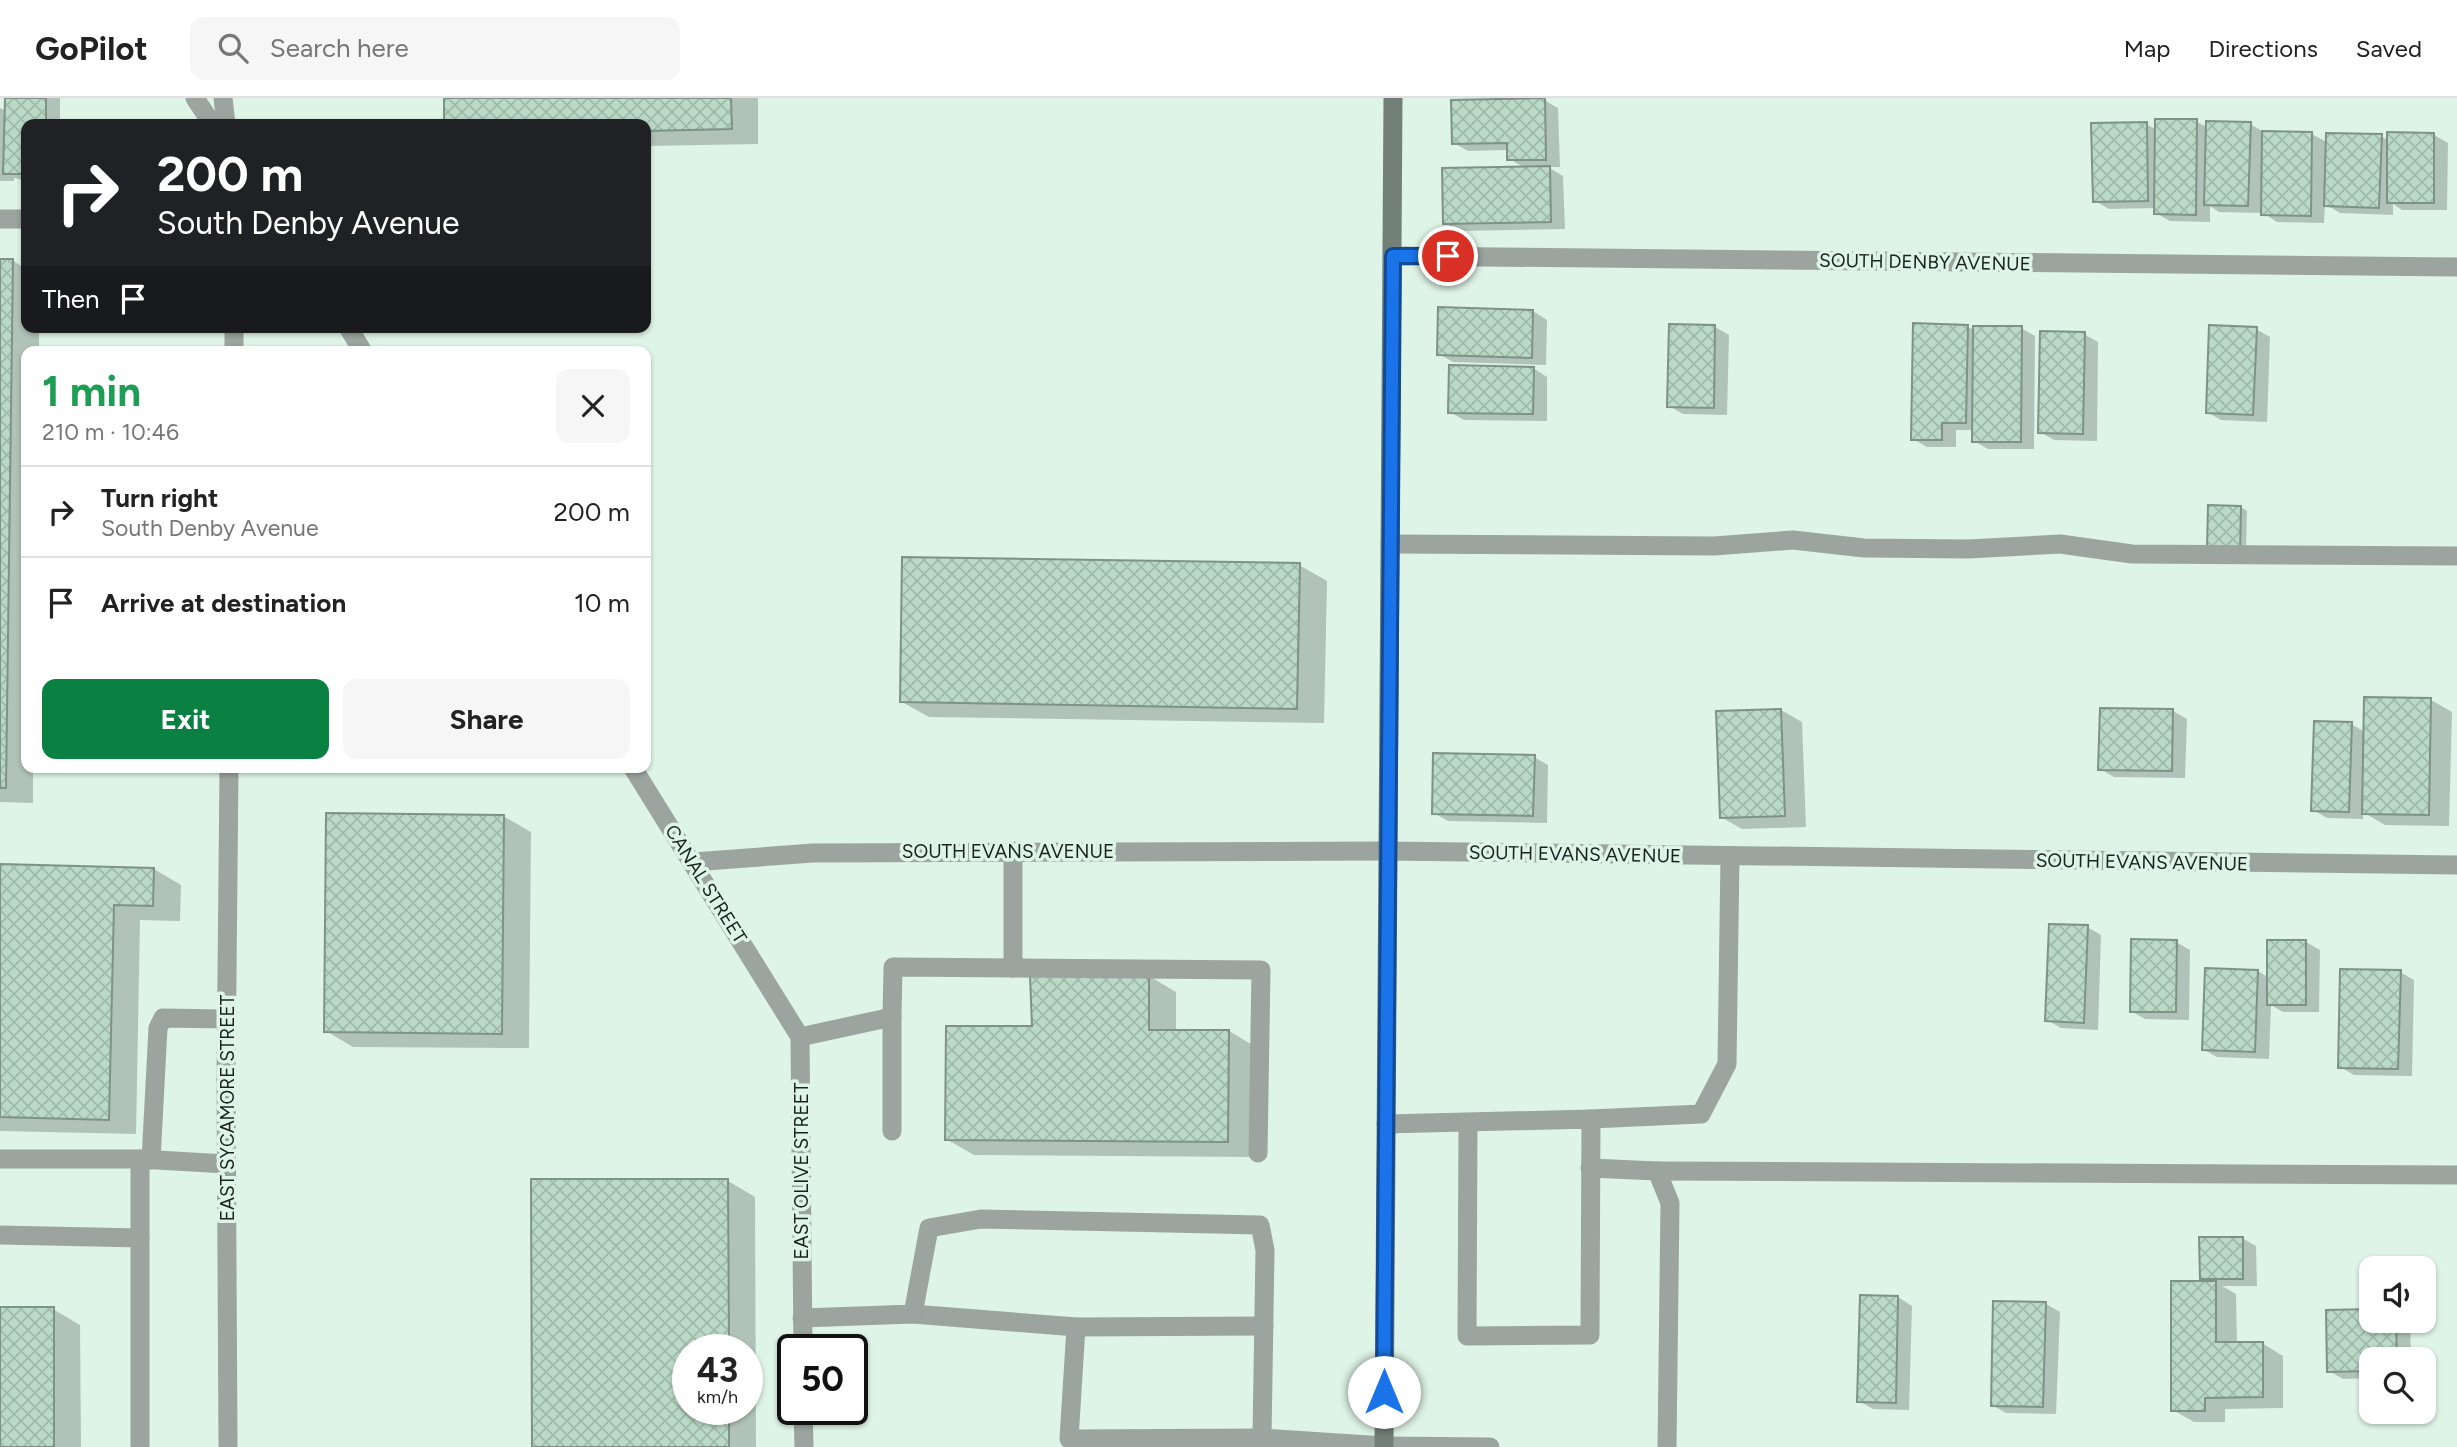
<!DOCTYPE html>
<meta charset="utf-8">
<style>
:root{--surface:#fff;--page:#f6f6f6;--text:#222;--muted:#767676;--line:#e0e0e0;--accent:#0b8043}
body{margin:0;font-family:Figtree,sans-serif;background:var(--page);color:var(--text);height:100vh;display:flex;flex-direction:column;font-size:26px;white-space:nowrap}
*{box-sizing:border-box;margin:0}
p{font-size:23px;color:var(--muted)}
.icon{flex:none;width:38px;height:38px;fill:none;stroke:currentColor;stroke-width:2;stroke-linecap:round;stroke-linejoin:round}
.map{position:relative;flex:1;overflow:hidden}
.details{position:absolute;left:21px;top:248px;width:630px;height:427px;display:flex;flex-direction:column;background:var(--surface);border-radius:14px;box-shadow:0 2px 5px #0004}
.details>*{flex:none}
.banner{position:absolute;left:21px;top:21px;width:630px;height:214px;border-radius:14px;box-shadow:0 2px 5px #0004;background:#202124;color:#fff;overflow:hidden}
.tools{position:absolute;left:2359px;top:1158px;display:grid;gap:14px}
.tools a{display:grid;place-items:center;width:77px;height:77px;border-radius:14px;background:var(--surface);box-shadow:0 2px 5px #0004;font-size:35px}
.speed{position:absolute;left:672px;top:1236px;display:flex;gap:14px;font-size:35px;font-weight:700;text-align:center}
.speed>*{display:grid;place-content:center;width:91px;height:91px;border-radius:50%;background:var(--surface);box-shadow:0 2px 5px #0004;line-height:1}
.speed small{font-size:18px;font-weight:400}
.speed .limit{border:4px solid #111;border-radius:10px;background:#fff;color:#111}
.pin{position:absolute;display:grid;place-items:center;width:60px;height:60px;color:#fff;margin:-30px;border:4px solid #fff;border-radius:50%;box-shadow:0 2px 7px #0007}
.me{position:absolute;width:77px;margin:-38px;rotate:0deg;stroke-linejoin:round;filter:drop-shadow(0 0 5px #0008)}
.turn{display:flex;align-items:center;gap:24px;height:147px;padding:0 21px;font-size:32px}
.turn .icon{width:91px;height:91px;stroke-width:2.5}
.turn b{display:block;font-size:49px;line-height:60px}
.then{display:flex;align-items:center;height:66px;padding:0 21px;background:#0003;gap:14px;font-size:26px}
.round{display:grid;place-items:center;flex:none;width:74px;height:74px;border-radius:14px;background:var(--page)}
.head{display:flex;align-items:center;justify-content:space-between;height:119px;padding:0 21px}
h1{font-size:42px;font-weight:700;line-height:52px;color:#1e9e55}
.action{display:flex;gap:14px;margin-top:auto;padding:14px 21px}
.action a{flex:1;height:80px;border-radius:14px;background:var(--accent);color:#fff;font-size:28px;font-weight:700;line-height:80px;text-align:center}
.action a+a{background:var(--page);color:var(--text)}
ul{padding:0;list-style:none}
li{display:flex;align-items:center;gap:21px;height:91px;padding:0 21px;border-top:2px solid var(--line)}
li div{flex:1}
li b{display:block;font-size:26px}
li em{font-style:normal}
header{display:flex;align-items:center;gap:42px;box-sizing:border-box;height:98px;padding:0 35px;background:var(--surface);border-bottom:2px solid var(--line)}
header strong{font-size:33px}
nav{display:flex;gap:38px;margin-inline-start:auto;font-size:24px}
.search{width:490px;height:63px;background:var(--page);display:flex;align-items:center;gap:18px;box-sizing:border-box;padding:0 24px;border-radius:14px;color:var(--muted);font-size:26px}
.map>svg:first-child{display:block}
.shadow{fill:#0003;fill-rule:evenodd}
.building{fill:url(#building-cross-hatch);stroke:#7e9286;stroke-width:2}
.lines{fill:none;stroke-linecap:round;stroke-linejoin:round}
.service{stroke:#9ba49e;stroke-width:19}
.minor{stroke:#9ba49e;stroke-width:19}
.secondary{stroke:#738078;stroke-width:19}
.route-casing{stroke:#114b97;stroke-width:18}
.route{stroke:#1a73e8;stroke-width:12}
.labels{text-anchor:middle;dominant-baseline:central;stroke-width:7;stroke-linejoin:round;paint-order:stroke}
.street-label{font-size:19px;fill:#1a221d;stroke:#def4e6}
</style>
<header>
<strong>GoPilot</strong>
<div class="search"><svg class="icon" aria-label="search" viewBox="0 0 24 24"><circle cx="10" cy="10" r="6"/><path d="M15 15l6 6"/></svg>Search here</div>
<nav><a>Map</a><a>Directions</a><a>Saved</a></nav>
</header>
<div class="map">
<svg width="2457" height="1349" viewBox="0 0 2457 1349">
<defs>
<pattern id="building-cross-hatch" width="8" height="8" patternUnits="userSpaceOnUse" patternTransform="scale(1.75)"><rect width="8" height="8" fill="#bbd9c7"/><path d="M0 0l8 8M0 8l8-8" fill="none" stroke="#a0baaa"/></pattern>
</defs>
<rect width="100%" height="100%" fill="#def4e6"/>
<!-- shadow -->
<g class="shadow">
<polygon points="7,0 60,0 60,26 26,26 26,83 14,80 14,83 0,83 0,10 6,13"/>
<polygon points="446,0 758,0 758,46 646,48 646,26 446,26"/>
<polygon points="1544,2 1558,10 1560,69 1548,69 1563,78 1565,131 1459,133 1445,125 1525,70 1509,61 1509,52 1468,53 1454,45"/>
<polygon points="2196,23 2208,30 2250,26 2264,34 2312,36 2328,45 2381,38 2389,43 2389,36 2434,37 2448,45 2447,112 2402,112 2393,106 2393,117 2340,115 2325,106 2324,125 2277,124 2263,115 2219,114 2210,108 2210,124 2170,123 2156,115 2156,110 2109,111 2095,103 2146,26 2157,32"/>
<polygon points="0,162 12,162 26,171 26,229 39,229 39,254 26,254 26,670 33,670 33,705 0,704"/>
<polygon points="1533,213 1547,222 1546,267 1453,264 1439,256"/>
<polygon points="1715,229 1729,237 1727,317 1683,316 1669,308"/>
<polygon points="1968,229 1974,232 2021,230 2035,238 2034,351 1988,351 1974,343 1974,332 1956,332 1956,349 1927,349 1913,341"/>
<polygon points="2256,231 2270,239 2267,324 2221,322 2207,314"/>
<polygon points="2084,236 2098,244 2097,343 2054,342 2040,334"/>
<polygon points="1533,270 1547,279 1547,323 1464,322 1450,314"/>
<polygon points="2241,409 2247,413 2246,455 2215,454"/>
<polygon points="1299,467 1327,483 1324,625 929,619 902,604"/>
<polygon points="2431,602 2452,614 2449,728 2385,727 2363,714 2363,721 2327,720 2313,712 2351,626 2365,634"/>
<polygon points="1781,612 1802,624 1806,729 1742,731 1721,719"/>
<polygon points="2173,613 2187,621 2185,680 2114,679 2100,671"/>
<polygon points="1534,659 1548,667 1547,725 1448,723 1434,715"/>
<polygon points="503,718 531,734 529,950 353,949 326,933"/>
<polygon points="0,768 154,771 181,787 180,823 140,822 136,1036 0,1033"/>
<polygon points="2087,829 2101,837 2098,932 2061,930 2047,922"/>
<polygon points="2176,844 2190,852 2189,922 2145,921 2131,913"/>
<polygon points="2306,844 2320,852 2319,914 2283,914 2271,907 2269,961 2217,959 2203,951 2258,873 2269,880"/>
<polygon points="2400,874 2414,882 2412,978 2354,977 2340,969"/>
<polygon points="1149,878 1176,894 1176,933 1229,933 1256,949 1255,1059 974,1057 946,1041 1034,930"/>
<path d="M728,1083l27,16 1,250h-223zM688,1251h59v60h-59z"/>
<polygon points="2242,1140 2256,1148 2257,1188 2222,1188 2236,1196 2237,1246 2262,1245 2283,1258 2283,1310 2225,1311 2225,1324 2194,1324 2173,1312 2209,1184 2202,1180"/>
<polygon points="1898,1199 1912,1208 1909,1312 1873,1311 1859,1303"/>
<polygon points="2046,1206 2060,1214 2056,1316 2006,1315 1992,1307"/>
<polygon points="0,1211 53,1211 80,1227 81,1349 0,1349"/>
<polygon points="2371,1213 2371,1223 2410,1223 2411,1262 2371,1262 2371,1280 2343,1281 2329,1273 2328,1214"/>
</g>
<!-- building -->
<g class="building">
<polygon points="5,0 46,0 46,26 26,26 26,76 3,76"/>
<polygon points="444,0 731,0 732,31 646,33 646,26 444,26"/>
<polygon points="1545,0 1546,62 1507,62 1507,45 1452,46 1451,2"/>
<polygon points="2155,21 2197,21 2196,117 2154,116"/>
<polygon points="2206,23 2251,24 2248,108 2204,107"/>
<polygon points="2147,24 2148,103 2093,104 2091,25"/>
<polygon points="2262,33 2312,34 2311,118 2261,117"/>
<polygon points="2387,34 2434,35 2434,105 2387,105"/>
<polygon points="2326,35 2382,36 2379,110 2324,108"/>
<polygon points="1550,68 1551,124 1443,126 1442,70"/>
<polygon points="0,161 13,161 6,690 0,690"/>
<polygon points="1438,209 1533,212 1532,260 1437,257"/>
<polygon points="1913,225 1968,227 1966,325 1942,325 1942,342 1911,342"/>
<polygon points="1669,226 1715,227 1714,310 1667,309"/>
<polygon points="2209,227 2257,229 2253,317 2206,315"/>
<polygon points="1973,228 2022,228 2021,344 1972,344"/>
<polygon points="2040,233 2085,234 2083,336 2038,335"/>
<polygon points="1449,267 1534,269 1533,316 1448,315"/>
<polygon points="2208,407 2241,408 2240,453 2207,452"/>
<polygon points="902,459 1300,465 1297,611 900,604"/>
<polygon points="2364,599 2431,600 2429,717 2362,716"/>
<polygon points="2100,610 2173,611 2172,673 2098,672"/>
<polygon points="1781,611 1785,718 1720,720 1716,613"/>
<polygon points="2314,623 2352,624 2349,714 2311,713"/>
<polygon points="1433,655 1535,657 1533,718 1432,716"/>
<polygon points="326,715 504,717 502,936 324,934"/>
<polygon points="0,766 154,770 153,808 114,807 109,1022 0,1019"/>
<polygon points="2049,826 2088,827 2084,925 2045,923"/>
<polygon points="2131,841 2177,842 2176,914 2130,914"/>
<rect x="2267" y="842" width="39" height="65"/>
<polygon points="2205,870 2258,872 2255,954 2202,952"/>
<polygon points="2340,871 2401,872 2398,971 2338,970"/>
<polygon points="1149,876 1149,932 1229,932 1228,1044 945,1042 946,928 1032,928 1030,878"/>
<polygon points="531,1081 728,1081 729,1251 688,1251 688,1311 729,1311 729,1349 532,1349"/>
<polygon points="2199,1139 2243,1139 2243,1181 2200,1181"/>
<polygon points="2171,1183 2216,1183 2216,1244 2263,1244 2263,1299 2205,1300 2205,1313 2171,1313"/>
<polygon points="1860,1197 1898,1198 1896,1305 1857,1304"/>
<polygon points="1993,1203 2046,1204 2043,1309 1991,1308"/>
<rect x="0" y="1209" width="54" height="140"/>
<polygon points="2371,1211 2371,1223 2396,1223 2397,1262 2371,1262 2371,1273 2327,1274 2326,1212"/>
</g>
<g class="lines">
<!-- service -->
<g class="service">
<polyline points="1390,446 1714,448 1793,442 1864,450 1968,451 2060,446 2132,456 2457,458"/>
<polyline points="1013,753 1013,870"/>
<polyline points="892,919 893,869 1261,872 1258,1055"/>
<polyline points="800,939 892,919 892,1033"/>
<polyline points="1591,1021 1701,1016 1727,966 1730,758"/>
<polyline points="1386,1026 1591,1021 1590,1237 1467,1238 1468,1024"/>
<polyline points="0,1061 140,1061"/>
<polyline points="151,1062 158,930 163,920 226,921"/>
<polyline points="1590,1070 1657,1073 1670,1105 1667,1349"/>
<polyline points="1657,1073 2457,1077"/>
<polyline points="0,1137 140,1140"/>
<polyline points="913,1216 1076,1229 1264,1228"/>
<polyline points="802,1220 913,1216 929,1130 981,1121 1260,1127 1265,1152 1262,1340 1384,1348"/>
<polyline points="1076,1229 1069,1341 1262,1340 1261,1349"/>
<polyline points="140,1349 140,1061 226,1066"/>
</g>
<!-- minor -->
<g class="minor">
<polyline points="195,0 212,26"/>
<polyline points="223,0 226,26"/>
<polyline points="0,121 26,121"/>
<polyline points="1393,158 2457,169"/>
<polyline points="234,229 234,254"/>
<polyline points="348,229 363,254"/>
<polyline points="633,670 800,939 803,1251"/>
<polyline points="693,764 813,755 1387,753 2457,767"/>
<polyline points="803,1311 804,1349"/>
<polyline points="1384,1348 1490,1349"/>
<polyline points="228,1349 226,980 229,670"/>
</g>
<!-- secondary -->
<polyline class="secondary" points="1384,1349 1393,0"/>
</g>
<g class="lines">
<!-- route casing -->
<g class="route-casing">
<polyline id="route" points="1384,1294 1393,158 1448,158"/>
</g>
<!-- route -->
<use href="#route" class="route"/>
</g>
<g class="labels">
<!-- street labels -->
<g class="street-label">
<text transform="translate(1925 164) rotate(1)">SOUTH DENBY AVENUE</text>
<text x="1008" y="753">SOUTH EVANS AVENUE</text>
<text transform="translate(1575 756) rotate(1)">SOUTH EVANS AVENUE</text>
<text transform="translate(2142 764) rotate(1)">SOUTH EVANS AVENUE</text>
<text transform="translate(706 786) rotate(58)">CANAL STREET</text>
<text transform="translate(227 1010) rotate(-90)">EAST SYCAMORE STREET</text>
<text transform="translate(801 1073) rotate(-90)">EAST OLIVE STREET</text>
</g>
</g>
</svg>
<div class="tools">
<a><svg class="icon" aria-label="sound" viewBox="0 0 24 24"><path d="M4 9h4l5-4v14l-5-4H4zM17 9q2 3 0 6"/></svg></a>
<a><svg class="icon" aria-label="search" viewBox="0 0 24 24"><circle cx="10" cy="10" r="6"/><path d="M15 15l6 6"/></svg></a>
</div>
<div class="speed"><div>43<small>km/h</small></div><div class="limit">50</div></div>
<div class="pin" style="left:1448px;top:158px;background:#d93025"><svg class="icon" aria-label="arrive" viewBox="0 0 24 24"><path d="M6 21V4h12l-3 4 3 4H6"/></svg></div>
<svg class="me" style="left:1384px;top:1294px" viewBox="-20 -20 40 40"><circle r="19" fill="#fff"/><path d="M0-13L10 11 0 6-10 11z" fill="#1a73e8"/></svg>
<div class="banner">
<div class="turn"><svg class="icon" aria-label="right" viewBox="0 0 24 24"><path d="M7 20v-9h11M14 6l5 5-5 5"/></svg><div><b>200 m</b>South Denby Avenue</div></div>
<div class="then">Then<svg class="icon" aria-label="arrive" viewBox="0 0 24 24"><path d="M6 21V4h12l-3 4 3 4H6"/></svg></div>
</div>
<section class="details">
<div class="head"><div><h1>1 min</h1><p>210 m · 10:46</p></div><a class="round"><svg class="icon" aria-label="close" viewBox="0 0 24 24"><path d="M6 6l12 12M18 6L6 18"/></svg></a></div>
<ul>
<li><svg class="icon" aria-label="right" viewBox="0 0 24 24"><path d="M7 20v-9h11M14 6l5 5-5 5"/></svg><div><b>Turn right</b><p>South Denby Avenue</p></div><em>200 m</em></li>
<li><svg class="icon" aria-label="arrive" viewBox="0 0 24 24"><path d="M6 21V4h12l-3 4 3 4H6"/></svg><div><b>Arrive at destination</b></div><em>10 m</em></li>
</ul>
<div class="action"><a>Exit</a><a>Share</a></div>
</section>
</div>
